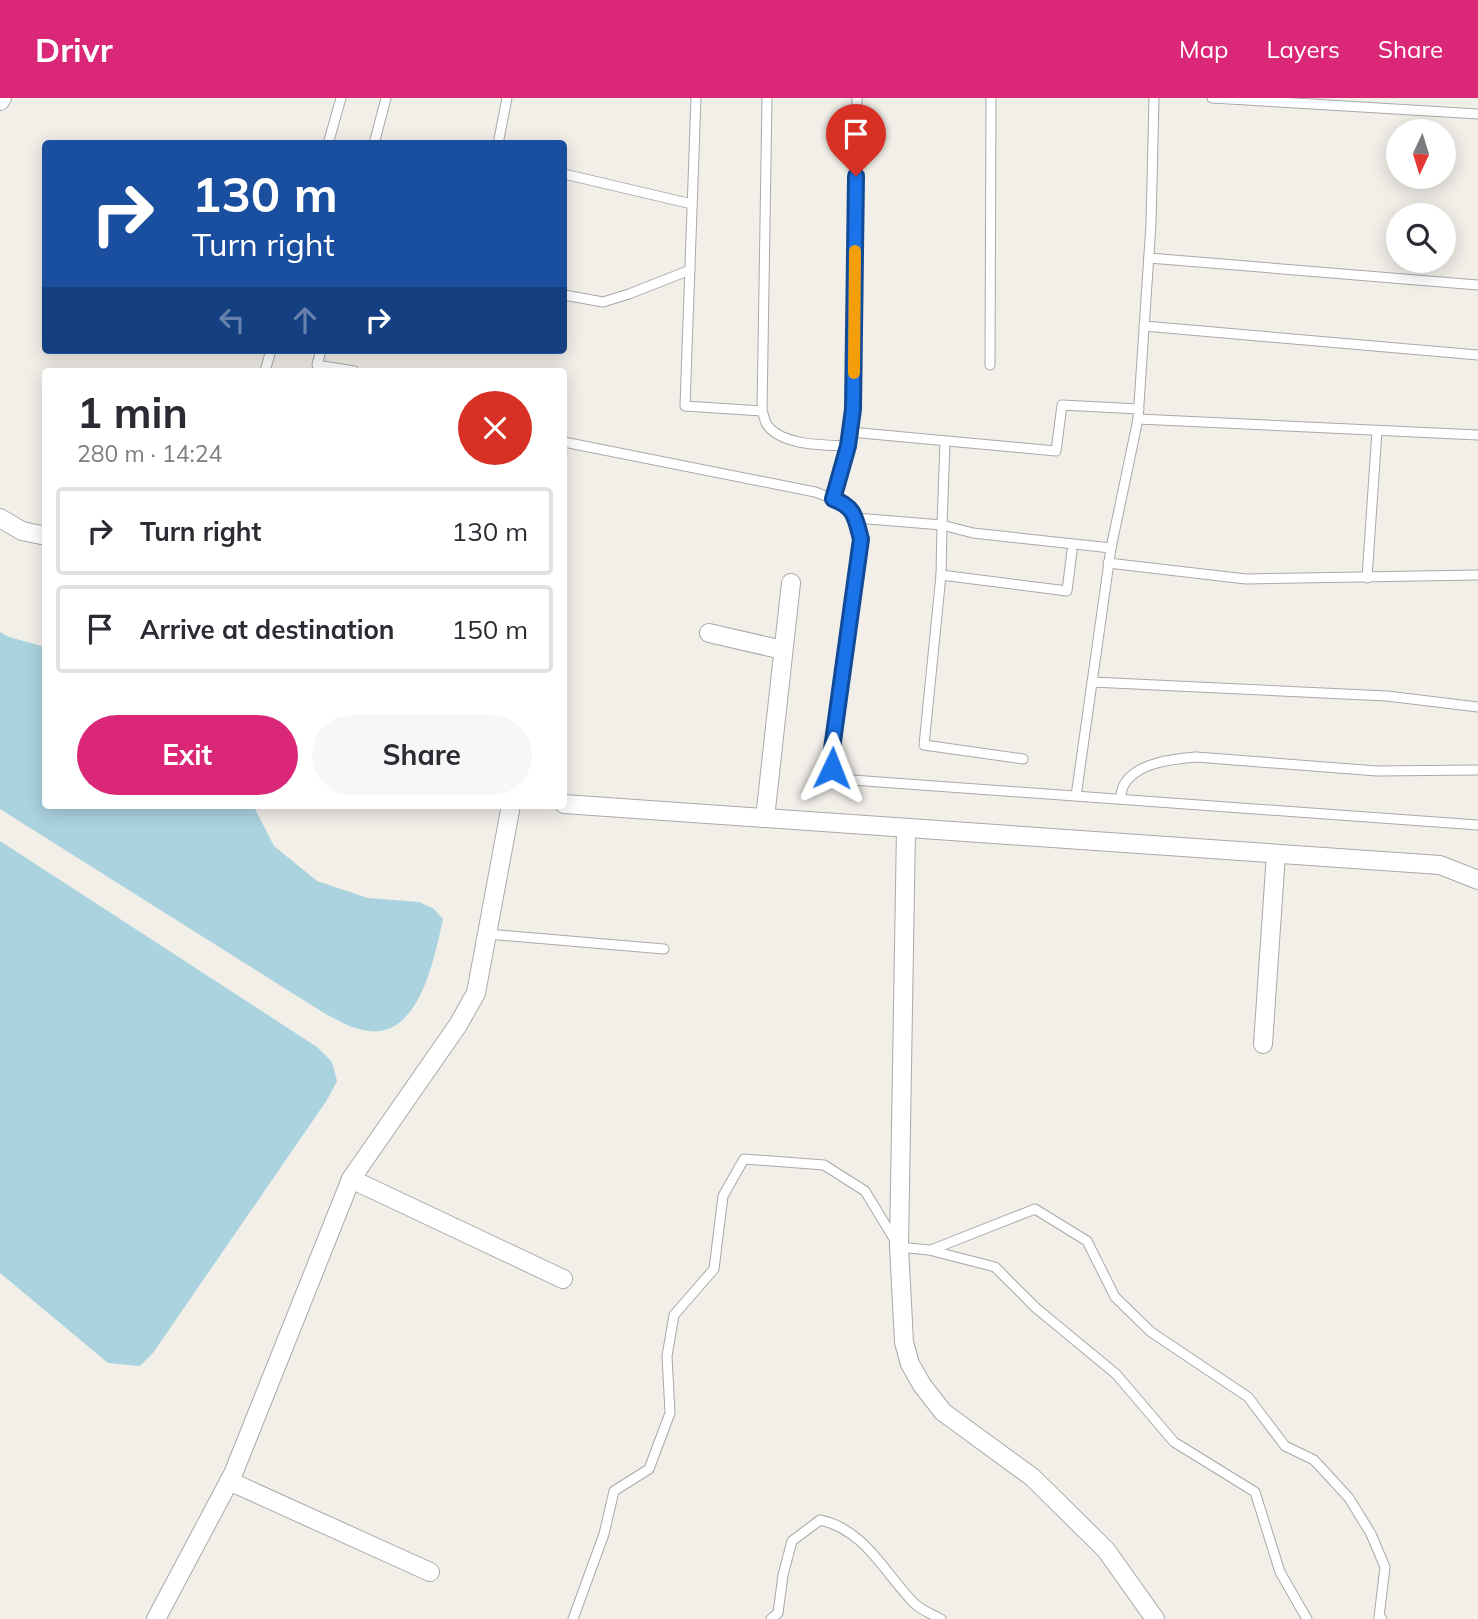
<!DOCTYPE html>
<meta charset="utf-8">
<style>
:root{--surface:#fff;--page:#f7f7f7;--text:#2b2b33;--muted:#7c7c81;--line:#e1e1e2;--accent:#db2777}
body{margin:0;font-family:Mulish,sans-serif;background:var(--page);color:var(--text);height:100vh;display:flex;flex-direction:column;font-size:26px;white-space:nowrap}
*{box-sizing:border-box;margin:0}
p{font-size:23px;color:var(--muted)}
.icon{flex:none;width:38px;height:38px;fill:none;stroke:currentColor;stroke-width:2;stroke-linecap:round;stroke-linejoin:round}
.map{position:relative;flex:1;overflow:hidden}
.panel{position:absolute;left:42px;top:270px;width:525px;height:441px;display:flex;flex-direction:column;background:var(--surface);border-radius:7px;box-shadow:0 4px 18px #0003}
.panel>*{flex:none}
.banner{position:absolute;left:42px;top:42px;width:525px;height:214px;border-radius:7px;box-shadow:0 4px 18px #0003;background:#1a4fa0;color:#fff;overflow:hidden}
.needle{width:46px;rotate:184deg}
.controls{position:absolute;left:1386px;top:21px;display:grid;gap:14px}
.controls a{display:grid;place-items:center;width:70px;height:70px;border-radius:50%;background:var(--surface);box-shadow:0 4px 18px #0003;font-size:35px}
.pin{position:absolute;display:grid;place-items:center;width:60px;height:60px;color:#fff;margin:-72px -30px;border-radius:50% 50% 50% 0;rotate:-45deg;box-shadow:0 0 7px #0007}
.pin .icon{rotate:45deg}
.me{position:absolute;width:77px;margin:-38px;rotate:2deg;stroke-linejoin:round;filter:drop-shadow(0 0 5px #0008)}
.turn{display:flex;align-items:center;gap:24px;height:147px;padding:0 35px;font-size:32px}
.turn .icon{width:91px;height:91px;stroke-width:2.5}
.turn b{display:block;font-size:49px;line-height:60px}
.lanes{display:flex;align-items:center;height:66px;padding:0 35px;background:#0003;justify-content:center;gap:35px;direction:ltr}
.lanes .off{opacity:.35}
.round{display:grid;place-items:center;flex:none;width:74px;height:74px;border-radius:37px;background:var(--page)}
.summary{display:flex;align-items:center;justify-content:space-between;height:119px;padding:0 35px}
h1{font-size:42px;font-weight:700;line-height:52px}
.primary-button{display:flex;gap:14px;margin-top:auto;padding:14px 35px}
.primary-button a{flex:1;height:80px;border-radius:42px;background:var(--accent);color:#fff;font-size:28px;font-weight:700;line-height:80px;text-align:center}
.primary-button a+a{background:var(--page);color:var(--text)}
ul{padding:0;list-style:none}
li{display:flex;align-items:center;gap:21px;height:88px;margin:0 14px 10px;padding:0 21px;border:4px solid var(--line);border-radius:7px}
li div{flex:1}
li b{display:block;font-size:26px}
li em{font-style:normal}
header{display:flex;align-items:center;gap:42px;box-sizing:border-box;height:98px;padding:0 35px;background:var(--accent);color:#fff}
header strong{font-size:33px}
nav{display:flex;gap:38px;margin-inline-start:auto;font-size:24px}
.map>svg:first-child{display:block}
.water{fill:#aad3df}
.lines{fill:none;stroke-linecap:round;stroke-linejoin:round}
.lane-casing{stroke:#a9a9a9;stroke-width:11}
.street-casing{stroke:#a9a9a9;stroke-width:20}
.lane{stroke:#fff;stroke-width:9}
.street{stroke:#fff;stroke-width:18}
.route-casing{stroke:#114b97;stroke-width:18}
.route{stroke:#1a73e8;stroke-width:12}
.slow{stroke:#f59e0b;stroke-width:12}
</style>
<header>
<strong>Drivr</strong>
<nav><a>Map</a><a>Layers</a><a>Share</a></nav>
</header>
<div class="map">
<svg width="1478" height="1521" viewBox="0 0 1478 1521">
<rect width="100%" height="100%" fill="#f2efe9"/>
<!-- water -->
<g class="water">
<path d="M0,534l9,5 36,10 1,158h207l21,41 43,35 51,17 51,4 15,7 9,10c-9,41 -25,128 -84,110 -12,-3 -24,-10 -35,-16l-324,-204z"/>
<polygon points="0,743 317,949 332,964 337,983 327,1002 153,1255 140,1268 108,1265 0,1175"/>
</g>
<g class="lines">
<!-- lane casing -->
<g class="lane-casing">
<g id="lane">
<polyline points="696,0 685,308 762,313"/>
<path d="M767,0l-5,313c2,4 3,12 6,15 16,20 57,19 79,20"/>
<polyline points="1212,0 1478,16"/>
<polyline points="328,46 341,0"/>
<polyline points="374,46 386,0"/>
<polyline points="498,46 507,0"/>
<polyline points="564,76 692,106"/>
<polyline points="1149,160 1478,187"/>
<polyline points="564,197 603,204 629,196 690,172"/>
<polyline points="1144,228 1478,257"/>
<polyline points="321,252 317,267 354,273"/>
<polyline points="990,267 991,0"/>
<polyline points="265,273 271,252"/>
<polyline points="1138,321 1478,337"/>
<polyline points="850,334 1056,353 1062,307 1139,311"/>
<path d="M564,344l251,50c34,13 37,11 46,47l-31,217 2,12 20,12 626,45"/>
<polyline points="945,344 942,427 973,435 1111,450"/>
<polyline points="833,401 847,348 853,311 857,0"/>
<polyline points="856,420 942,427 941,477 924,647 1023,661"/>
<polyline points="1108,465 1246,481 1478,477"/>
<polyline points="941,477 1067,493 1072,453"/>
<polyline points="1367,480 1377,333"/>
<polyline points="1092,584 1387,598 1478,609"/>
<polyline points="1076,698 1111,450 1138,321 1151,126 1154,0"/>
<path d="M1120,701c1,-4 2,-12 5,-16 14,-21 49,-24 71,-26l181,14 101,-1"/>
<polyline points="487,836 664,851"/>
<polyline points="931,1152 1035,1111 1087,1143 1115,1199 1151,1234 1248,1299 1285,1348 1314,1362 1349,1400 1371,1436 1385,1469 1379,1519 1382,1521"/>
<polyline points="573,1521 604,1436 614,1393 649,1371 670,1315 667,1258 674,1217 714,1171 723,1098 744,1061 824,1067 865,1093 899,1149 929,1152 995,1169 1036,1210 1116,1276 1174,1344 1255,1394 1280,1474 1307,1521"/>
<path d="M771,1521l7,-6 5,-38 9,-34 28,-21c44,9 64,52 93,82 7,8 19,12 28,17"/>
</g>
</g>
<!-- street casing -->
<g class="street-casing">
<g id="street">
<polyline points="0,3 2,0"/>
<polyline points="0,420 22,433 46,438"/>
<polyline points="709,535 783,552"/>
<polyline points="564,706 1440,767 1478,782"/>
<polyline points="765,720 791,485"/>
<polyline points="906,730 899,1149 904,1244 910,1266 922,1287 943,1314 1032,1379 1106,1452 1155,1521"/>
<polyline points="1263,946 1276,756"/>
<polyline points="351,1081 563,1181"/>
<polyline points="229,1383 430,1474"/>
<polyline points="156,1521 233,1376 351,1081 458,927 476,895 511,707"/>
</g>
</g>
<!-- lane -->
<use href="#lane" class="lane"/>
<!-- street -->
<use href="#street" class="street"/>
</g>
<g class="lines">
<!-- route casing -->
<g class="route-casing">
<path id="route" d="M832,670l-1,-12 30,-217c-6,-22 -6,-32 -28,-40l15,-53 5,-37 3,-233"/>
</g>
<!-- route -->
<use href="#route" class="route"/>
<!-- slow -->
<polyline class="slow" points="854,275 855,153"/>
</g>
</svg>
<div class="controls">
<a><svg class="needle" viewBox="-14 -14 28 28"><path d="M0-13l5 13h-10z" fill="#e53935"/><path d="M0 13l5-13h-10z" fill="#7c7c81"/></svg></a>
<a><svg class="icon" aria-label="search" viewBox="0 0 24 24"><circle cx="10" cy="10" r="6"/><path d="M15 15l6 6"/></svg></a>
</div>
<div class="pin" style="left:856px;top:78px;background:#d93025"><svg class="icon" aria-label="arrive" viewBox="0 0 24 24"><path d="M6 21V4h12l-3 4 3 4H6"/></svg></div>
<svg class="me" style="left:832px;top:670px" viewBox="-20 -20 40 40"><path d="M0-17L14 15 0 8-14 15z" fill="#1a73e8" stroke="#fff" stroke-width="4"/></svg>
<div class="banner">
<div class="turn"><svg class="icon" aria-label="right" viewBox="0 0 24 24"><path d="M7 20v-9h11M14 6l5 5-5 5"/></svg><div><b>130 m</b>Turn right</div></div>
<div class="lanes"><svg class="icon off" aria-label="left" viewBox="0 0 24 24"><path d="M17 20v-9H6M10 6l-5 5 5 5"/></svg><svg class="icon off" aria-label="ahead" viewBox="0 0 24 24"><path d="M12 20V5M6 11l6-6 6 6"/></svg><svg class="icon" aria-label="right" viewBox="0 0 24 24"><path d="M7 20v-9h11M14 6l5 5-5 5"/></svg></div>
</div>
<section class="panel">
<div class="summary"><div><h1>1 min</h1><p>280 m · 14:24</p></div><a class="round" style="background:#d93025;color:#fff"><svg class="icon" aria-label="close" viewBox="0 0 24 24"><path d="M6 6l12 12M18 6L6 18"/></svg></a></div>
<ul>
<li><svg class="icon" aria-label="right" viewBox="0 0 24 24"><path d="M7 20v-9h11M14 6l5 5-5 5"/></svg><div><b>Turn right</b></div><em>130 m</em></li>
<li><svg class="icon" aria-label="arrive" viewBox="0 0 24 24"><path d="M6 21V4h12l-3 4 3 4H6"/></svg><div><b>Arrive at destination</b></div><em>150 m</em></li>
</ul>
<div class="primary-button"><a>Exit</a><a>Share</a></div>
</section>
</div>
